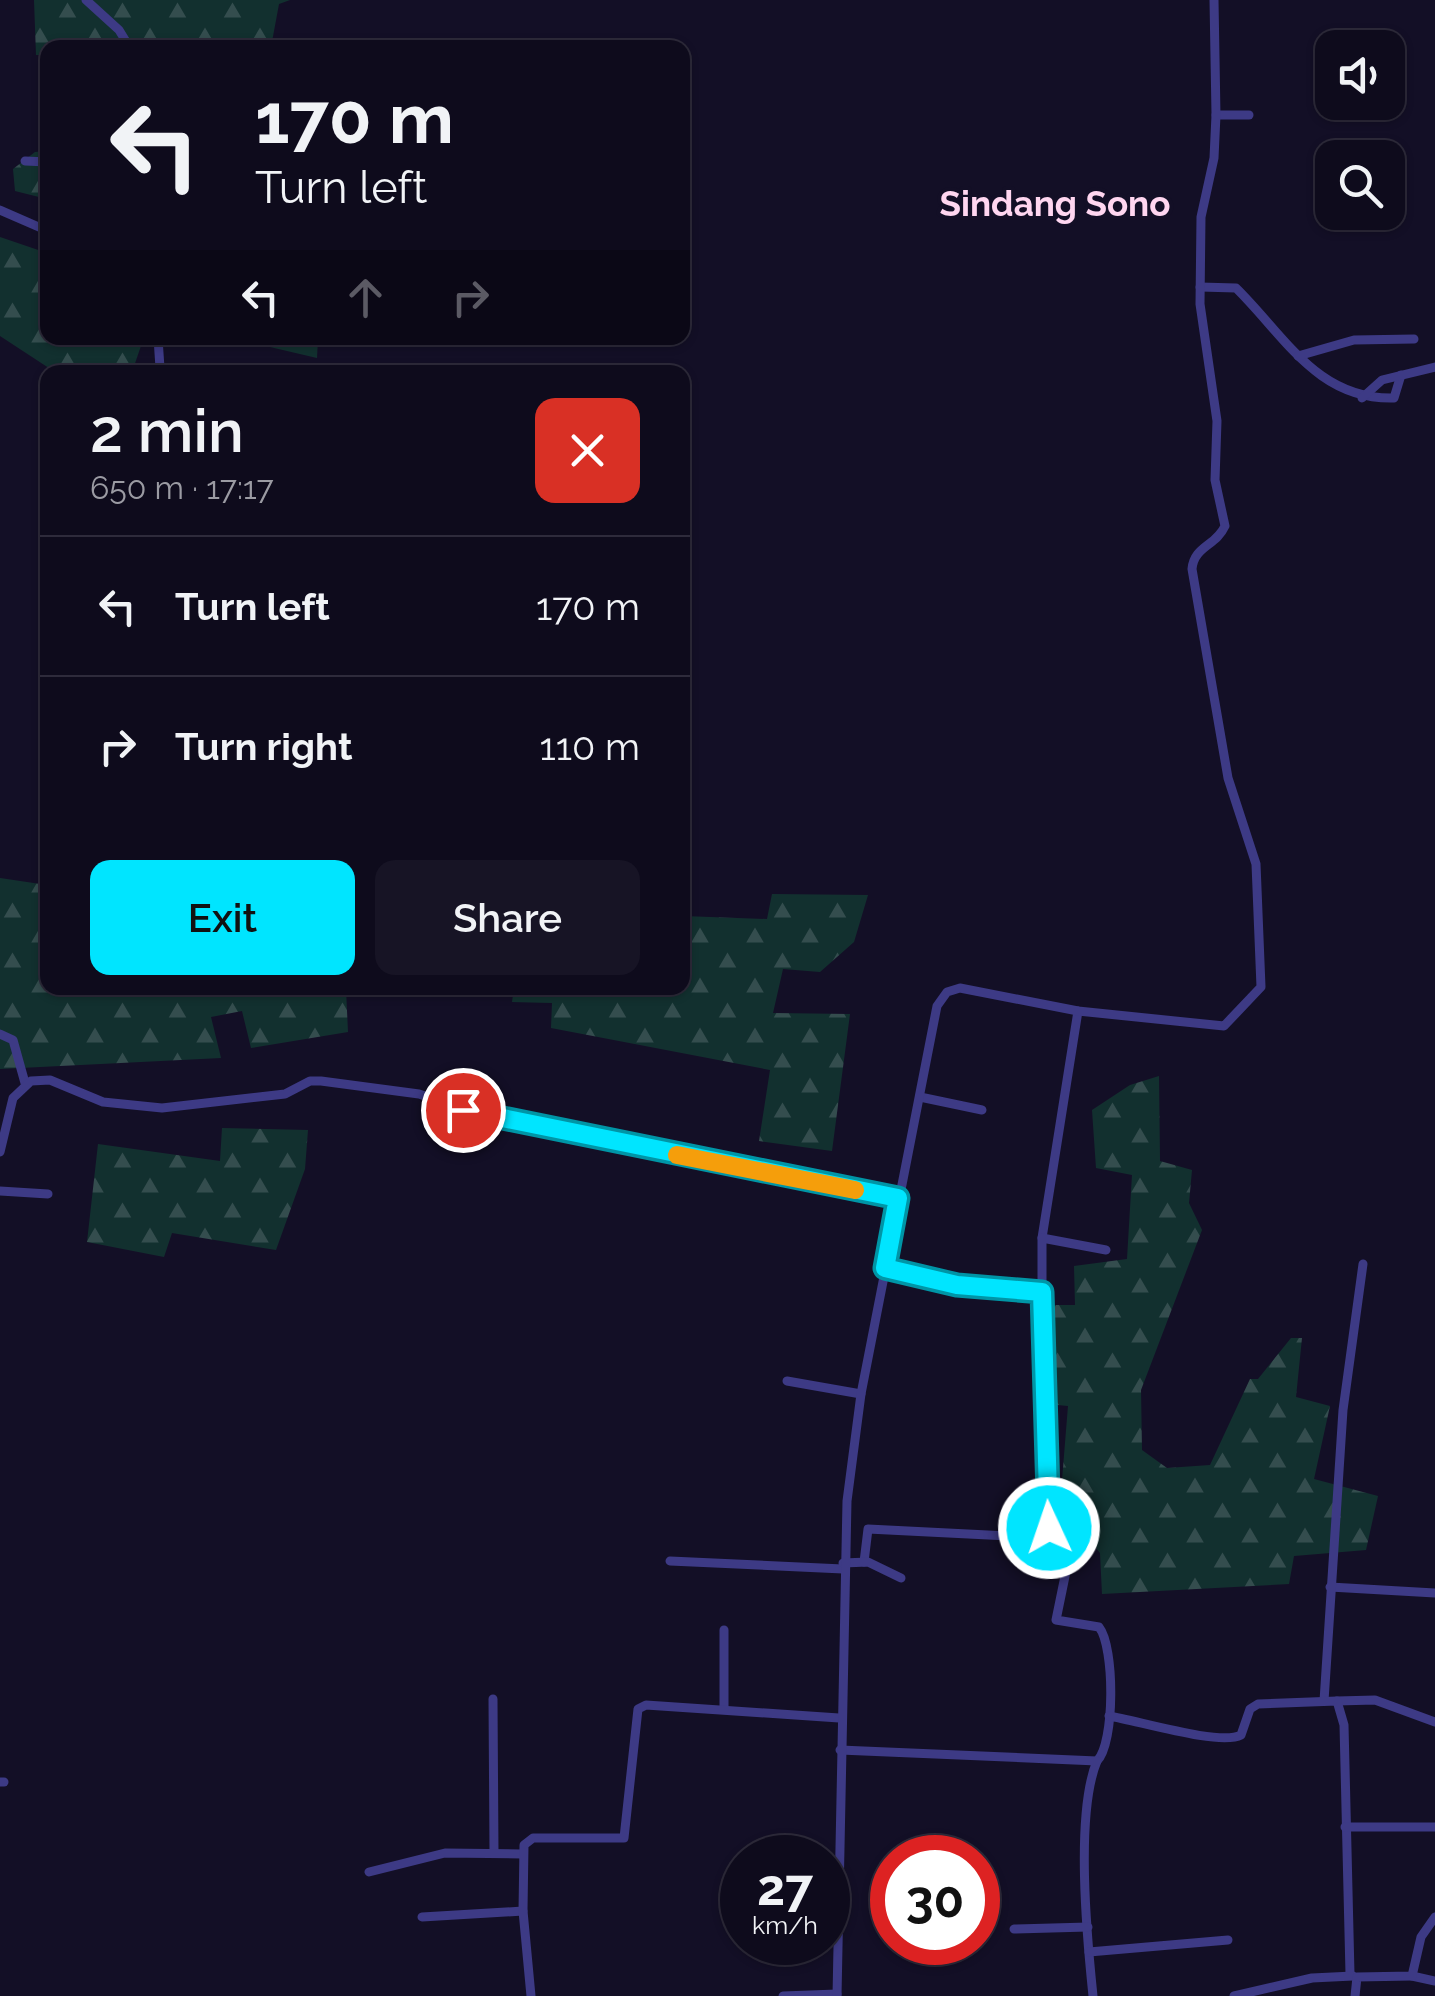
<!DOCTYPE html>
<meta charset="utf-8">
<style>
:root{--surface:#0e0b1c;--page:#171425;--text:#f1f3f6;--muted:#9b9ba3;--line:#2e2b3b;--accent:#00e5ff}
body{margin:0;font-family:Raleway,sans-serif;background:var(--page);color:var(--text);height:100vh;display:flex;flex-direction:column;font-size:38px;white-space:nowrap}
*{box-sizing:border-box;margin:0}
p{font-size:32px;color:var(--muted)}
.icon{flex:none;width:55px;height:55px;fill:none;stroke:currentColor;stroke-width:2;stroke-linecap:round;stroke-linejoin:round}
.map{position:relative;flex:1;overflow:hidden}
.sheet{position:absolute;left:40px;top:365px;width:650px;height:630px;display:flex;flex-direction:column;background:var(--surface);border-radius:20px;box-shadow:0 2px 8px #0004,0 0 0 2px var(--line)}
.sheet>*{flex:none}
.guide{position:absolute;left:40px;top:40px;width:650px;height:305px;border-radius:20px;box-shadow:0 2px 8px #0004,0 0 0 2px var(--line);background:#0e0b1c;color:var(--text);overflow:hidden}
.fabs{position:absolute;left:1315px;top:30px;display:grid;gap:20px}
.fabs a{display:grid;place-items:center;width:90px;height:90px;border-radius:20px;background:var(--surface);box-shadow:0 2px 8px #0004,0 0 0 2px var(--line);font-size:50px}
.speed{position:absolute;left:720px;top:1835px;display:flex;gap:20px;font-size:50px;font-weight:700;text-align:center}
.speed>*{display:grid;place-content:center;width:130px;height:130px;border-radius:50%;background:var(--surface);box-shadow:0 2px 8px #0004,0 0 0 2px var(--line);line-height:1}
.speed small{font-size:25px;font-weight:400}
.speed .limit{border:15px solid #d22;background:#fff;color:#111}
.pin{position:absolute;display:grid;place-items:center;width:85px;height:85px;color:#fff;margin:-42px;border:5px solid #fff;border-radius:50%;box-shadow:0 2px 10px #0007}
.me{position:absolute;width:110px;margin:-55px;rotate:357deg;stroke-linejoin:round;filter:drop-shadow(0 0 8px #0008)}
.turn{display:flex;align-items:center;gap:35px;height:210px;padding:0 50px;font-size:45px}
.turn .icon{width:130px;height:130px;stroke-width:2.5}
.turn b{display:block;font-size:70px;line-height:85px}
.lanes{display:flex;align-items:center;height:95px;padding:0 50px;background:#0003;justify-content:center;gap:50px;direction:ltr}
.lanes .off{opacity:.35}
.round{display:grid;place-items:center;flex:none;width:105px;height:105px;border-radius:20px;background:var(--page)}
.overview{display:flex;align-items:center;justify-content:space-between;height:170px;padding:0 50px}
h1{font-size:60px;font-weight:600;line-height:75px}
.cta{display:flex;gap:20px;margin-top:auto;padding:20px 50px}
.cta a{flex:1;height:115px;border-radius:20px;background:var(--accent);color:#111;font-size:40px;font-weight:600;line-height:115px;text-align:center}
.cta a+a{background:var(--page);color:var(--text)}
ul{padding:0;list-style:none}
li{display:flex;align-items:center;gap:30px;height:140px;padding:0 50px;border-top:2px solid var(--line)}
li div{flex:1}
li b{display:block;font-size:38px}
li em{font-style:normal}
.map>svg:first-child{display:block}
.forest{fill:url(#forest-firs)}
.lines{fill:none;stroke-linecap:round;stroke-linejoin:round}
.street{stroke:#3d3a85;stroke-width:9}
.route-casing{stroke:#0095a6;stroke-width:25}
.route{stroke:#00e5ff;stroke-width:18}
.slow{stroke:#f59e0b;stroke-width:18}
.labels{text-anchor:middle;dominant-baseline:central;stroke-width:8;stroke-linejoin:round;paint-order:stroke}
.quarter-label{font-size:35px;font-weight:bold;fill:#ffd6f0;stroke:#130f26}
</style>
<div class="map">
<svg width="1435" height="1996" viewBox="0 0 1435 1996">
<defs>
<pattern id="forest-firs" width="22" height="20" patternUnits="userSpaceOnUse" patternTransform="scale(2.5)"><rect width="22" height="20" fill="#12302f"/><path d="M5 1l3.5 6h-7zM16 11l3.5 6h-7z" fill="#344d4e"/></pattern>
</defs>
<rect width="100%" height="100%" fill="#130f26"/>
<!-- forest -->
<g class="forest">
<polygon points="34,0 290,0 279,4 271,47 48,48 47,55 36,55"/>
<polygon points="47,151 47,199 15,191 13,169 35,152"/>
<polygon points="0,237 47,253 48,338 139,338 143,340 132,372 55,372 0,336"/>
<polygon points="235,338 318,338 317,358 236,339"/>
<polygon points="0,878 47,885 48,988 353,988 346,989 348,1032 251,1048 242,1011 211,1017 221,1058 0,1069"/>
<polygon points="772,894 868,895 854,942 820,972 783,969 773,1013 850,1014 832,1151 759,1141 770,1070 551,1028 552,1003 512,1002 514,988 682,988 683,916 767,919"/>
<polygon points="1159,1076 1160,1161 1192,1170 1189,1203 1202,1230 1141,1390 1142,1450 1167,1468 1210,1465 1250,1379 1258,1379 1291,1338 1302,1338 1296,1397 1330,1406 1314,1479 1378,1496 1366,1550 1294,1556 1289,1584 1102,1594 1100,1553 1060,1505 1068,1406 1037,1403 1042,1305 1075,1305 1074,1266 1127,1259 1132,1175 1096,1168 1092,1110 1130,1085"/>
<polygon points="222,1128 308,1130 305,1169 276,1250 172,1233 164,1257 87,1242 98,1144 220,1161"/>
</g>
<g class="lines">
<!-- street -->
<g class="street">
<polyline points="86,0 119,30 130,48"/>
<polyline points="1216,115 1249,115"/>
<polyline points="25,161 48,162"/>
<polyline points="0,210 48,231"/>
<path d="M1200,287l36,1c49,48 81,112 158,110l7,-23"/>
<polyline points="158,338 160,368"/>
<polyline points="1298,356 1354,340 1414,339"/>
<polyline points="1362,398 1382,380 1435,367"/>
<polyline points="0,1034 13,1040 25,1083"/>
<polyline points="920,1097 982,1110"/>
<polyline points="0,1152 13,1098 31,1081 50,1080 103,1102 162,1108 285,1094 310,1081 321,1081 419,1094 490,1118 898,1199"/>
<polyline points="0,1191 48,1194"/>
<polyline points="1042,1238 1078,1011"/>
<polyline points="885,1268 957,1285 1042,1292 1042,1238 1106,1250"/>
<path d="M1042,1292l4,246 21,1 4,8 -15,73 43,7c16,20 16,117 -2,134"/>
<polyline points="787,1381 861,1394"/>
<polyline points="670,1561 843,1569"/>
<polyline points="864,1562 868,1529 1046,1538"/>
<polyline points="843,1563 868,1562 901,1578"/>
<polyline points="1330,1587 1435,1593"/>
<polyline points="493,1699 494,1853"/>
<polyline points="1324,1701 1343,1410 1363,1264"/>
<polyline points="1337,1701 1375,1700 1435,1722"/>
<polyline points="724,1708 724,1630"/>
<path d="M1109,1716c30,5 111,30 132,19l9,-26 8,-5 79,-3 7,24 6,249"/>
<path d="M840,1750l257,11c-22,53 -10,177 -4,235"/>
<polyline points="0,1782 4,1782"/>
<polyline points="1345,1827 1434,1827"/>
<polyline points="369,1872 445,1853 522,1854"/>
<polyline points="422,1917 523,1911"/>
<polyline points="1014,1929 1088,1927"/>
<polyline points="1089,1952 1228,1940"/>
<polyline points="1412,1976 1435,1981"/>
<polyline points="531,1996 523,1911 524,1845 533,1838 624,1838 638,1709 646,1705 839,1718"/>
<polyline points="783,1996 837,1994"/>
<path d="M837,1996l10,-495 14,-107 76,-388 10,-14 13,-4 118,23 146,15 37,-39 -5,-123 -28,-86 -36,-209c2,-23 24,-23 33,-43l-10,-46 2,-59 -17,-117 1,-87 13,-59 2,-43 -2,-115"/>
<polyline points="1234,1996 1312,1978 1353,1976"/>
<polyline points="1355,1996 1357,1977 1412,1976 1421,1937 1435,1917"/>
</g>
</g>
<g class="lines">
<!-- route casing -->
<g class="route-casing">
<polyline id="route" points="463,1110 898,1198 885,1268 957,1285 1042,1292 1049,1528"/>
</g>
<!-- route -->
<use href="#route" class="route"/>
<!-- slow -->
<polyline class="slow" points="677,1155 855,1190"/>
</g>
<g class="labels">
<!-- quarter labels -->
<g class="quarter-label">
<text x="1055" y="203">Sindang Sono</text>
</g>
</g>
</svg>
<div class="fabs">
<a><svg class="icon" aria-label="sound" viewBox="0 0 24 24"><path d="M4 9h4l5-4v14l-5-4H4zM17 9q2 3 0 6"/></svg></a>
<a><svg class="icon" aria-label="search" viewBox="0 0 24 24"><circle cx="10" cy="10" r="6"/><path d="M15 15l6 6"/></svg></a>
</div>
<div class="speed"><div>27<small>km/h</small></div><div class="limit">30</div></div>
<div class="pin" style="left:463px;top:1110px;background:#d93025"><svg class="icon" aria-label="arrive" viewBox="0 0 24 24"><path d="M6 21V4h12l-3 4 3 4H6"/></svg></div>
<svg class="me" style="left:1049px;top:1528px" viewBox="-20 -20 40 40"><circle r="17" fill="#00e5ff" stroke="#fff" stroke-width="3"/><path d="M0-11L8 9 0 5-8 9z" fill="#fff"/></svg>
<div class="guide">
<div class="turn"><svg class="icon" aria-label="left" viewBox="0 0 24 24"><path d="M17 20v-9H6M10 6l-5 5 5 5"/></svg><div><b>170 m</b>Turn left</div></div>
<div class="lanes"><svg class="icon" aria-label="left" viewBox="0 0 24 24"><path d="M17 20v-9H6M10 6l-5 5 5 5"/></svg><svg class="icon off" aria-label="ahead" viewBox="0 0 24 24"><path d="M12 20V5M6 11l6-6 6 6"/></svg><svg class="icon off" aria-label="right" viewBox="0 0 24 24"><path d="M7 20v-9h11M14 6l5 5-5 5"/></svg></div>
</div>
<section class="sheet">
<div class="overview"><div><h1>2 min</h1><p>650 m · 17:17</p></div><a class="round" style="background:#d93025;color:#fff"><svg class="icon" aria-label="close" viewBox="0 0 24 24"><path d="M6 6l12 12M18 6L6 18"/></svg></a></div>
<ul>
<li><svg class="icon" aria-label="left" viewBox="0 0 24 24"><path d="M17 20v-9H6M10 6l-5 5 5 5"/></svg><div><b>Turn left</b></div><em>170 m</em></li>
<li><svg class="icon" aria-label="right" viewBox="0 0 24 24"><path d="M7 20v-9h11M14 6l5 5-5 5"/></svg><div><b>Turn right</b></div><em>110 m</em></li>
</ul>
<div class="cta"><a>Exit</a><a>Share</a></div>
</section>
</div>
